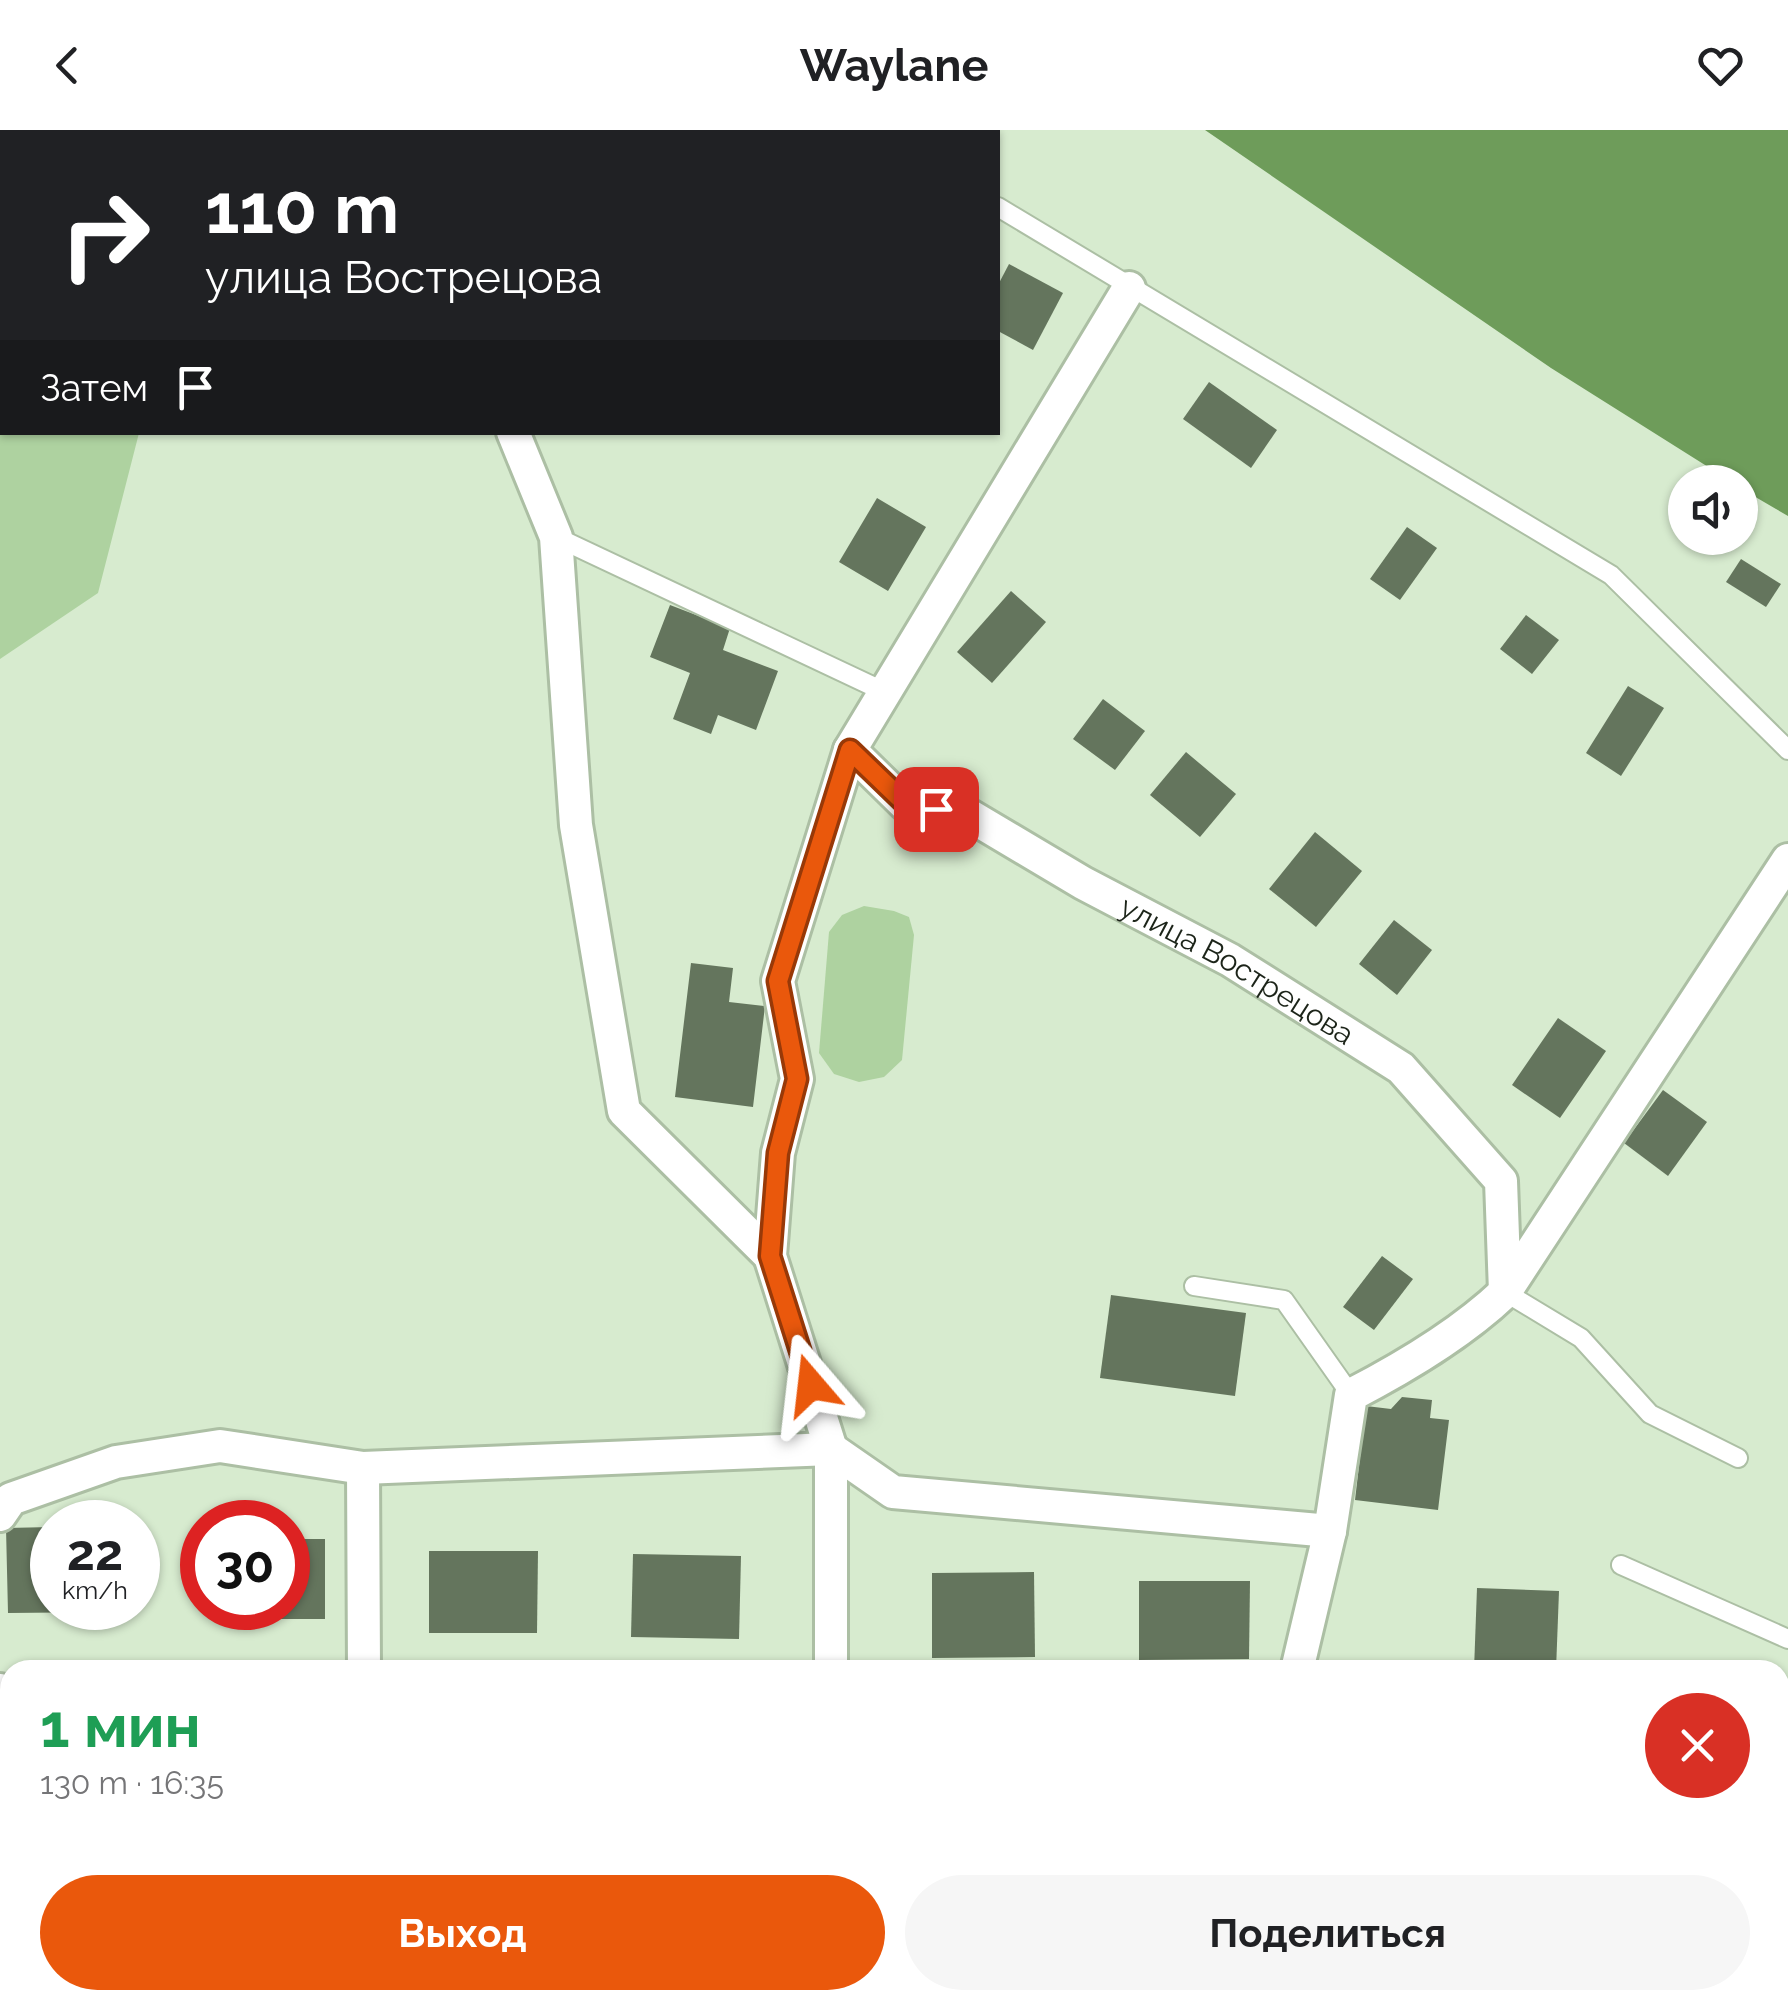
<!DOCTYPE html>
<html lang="ru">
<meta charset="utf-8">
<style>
:root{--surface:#fff;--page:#f6f6f6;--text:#202124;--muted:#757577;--accent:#ea580c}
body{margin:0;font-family:Raleway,sans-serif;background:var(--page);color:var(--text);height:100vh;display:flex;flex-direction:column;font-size:38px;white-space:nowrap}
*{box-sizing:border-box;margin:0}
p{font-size:32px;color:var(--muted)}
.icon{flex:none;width:55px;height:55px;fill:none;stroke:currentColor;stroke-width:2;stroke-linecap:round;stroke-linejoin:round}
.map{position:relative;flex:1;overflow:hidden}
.details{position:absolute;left:0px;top:1530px;width:1790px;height:350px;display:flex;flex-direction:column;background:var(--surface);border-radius:30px 30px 0 0;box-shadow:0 2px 8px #0004}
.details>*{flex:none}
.guide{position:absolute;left:0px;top:0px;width:1000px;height:305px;box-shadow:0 2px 8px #0004;background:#202124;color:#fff;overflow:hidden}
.tools{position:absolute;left:1668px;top:335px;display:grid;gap:20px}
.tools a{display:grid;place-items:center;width:90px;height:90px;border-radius:50%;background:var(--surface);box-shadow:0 2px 8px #0004;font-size:50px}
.speed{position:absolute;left:30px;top:1370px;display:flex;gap:20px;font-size:50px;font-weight:700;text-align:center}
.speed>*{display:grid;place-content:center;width:130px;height:130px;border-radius:50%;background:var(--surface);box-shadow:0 2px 8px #0004;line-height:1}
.speed small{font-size:25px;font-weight:400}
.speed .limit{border:15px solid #d22;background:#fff;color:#111}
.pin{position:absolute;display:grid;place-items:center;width:85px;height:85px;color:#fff;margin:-42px;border-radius:20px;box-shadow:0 5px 15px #0006}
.me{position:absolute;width:110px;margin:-55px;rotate:343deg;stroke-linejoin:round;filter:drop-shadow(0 0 8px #0008)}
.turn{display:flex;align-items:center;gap:35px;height:210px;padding:0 40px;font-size:45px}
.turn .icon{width:130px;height:130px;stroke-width:2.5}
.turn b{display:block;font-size:70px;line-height:85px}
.then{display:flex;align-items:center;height:95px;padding:0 40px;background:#0003;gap:20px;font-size:38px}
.round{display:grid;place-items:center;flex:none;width:105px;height:105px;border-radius:52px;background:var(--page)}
.overview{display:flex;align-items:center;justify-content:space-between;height:170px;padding:0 40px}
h1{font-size:60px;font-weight:700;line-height:75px;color:#1e9e55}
.action{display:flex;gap:20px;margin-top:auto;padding:20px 40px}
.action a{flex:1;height:115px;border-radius:60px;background:var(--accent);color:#fff;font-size:40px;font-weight:700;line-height:115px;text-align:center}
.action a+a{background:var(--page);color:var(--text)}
header{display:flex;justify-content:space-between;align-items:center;height:130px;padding:0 40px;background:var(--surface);font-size:45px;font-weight:700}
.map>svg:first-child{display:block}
.green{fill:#aed2a0}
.water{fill:#6e9c5a}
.building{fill:#64755d}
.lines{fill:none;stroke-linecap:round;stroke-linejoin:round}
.lane-casing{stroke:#acbfa4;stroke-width:22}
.street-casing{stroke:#acbfa4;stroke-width:38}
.lane{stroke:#fff;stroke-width:18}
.street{stroke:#fff;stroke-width:32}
.route-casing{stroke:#983908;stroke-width:25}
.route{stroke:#ea580c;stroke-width:18}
.labels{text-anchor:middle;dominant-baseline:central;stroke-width:9;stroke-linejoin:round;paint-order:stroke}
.street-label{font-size:30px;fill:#1c2419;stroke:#fff}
</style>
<header><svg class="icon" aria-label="back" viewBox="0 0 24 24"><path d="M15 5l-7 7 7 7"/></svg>Waylane<svg class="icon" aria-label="heart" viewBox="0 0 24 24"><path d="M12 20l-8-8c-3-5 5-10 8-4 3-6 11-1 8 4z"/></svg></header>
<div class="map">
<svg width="1788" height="1880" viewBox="0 0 1788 1880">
<rect width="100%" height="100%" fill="#d7ebcf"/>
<!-- green -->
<g class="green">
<polygon points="0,0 387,0 387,2 2,2 2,302 139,303 98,463 0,529"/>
<polygon points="864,776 894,781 909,787 914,805 902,930 884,947 859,952 834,944 819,923 829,802 842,785"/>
</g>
<!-- water -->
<polygon class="water" points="1205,0 1788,0 1788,386 1740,358 1740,352 1732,352 1551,238"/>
<!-- building -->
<g class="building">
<polygon points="1009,134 1063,163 1033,220 998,201 998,155"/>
<polygon points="1209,252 1277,300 1251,338 1183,289"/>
<polygon points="877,368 926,397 888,461 839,432"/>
<polygon points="1407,397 1437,418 1400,470 1370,449"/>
<polygon points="1741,429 1781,454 1766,477 1726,452"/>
<polygon points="1011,461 1046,492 992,553 957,522"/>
<polygon points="670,475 730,498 723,520 778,541 756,600 718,585 711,604 673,589 690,543 650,527"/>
<polygon points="1526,485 1559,510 1532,544 1500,519"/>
<polygon points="1628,556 1664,578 1621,646 1586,623"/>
<polygon points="1103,569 1145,601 1115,640 1073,609"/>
<polygon points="1186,622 1236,664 1200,707 1150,665"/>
<polygon points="1315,702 1362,741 1316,797 1269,759"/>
<polygon points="1394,790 1432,820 1397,865 1359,834"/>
<polygon points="691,833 733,838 729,872 765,876 753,977 675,967"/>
<polygon points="1558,888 1606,921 1560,988 1512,955"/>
<polygon points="1663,960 1707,992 1668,1046 1624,1013"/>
<polygon points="1382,1126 1413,1149 1374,1200 1343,1177"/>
<polygon points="1111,1165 1246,1183 1235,1266 1100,1248"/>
<polygon points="1402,1267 1432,1270 1430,1288 1449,1290 1438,1380 1355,1370 1366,1276 1391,1279"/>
<polygon points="52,1397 52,1478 112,1478 112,1482 8,1483 6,1398"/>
<polygon points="288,1409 325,1409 325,1489 220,1489 220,1478 288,1478"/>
<polygon points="429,1421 538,1421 537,1503 429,1503"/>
<polygon points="633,1424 741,1426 739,1509 631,1507"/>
<polygon points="1034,1442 1035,1527 932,1528 932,1443"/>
<polygon points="1139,1451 1250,1451 1249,1529 1139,1530"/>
<polygon points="1477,1458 1559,1461 1556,1540 1474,1540"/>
<rect x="0" y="1676" width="10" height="80"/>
<rect x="620" y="1870" width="106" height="10"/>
<polygon points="911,1870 1017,1871 1017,1880 911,1880"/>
<polygon points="1138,1870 1172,1870 1172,1880 1137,1880"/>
</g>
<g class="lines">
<!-- lane casing -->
<g class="lane-casing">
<g id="lane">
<polyline points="873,0 877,2"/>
<polyline points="998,77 1611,445 1788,620"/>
<polyline points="556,407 885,562"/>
<polyline points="1194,1156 1284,1170 1351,1265"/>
<polyline points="1505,1162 1581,1208 1650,1284 1738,1328"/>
<polyline points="1621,1435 1788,1509"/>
<polyline points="125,1870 138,1880"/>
<polyline points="1101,1870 1101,1880"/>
</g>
</g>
<!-- street casing -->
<g class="street-casing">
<g id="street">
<polyline points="414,0 414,2"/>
<polyline points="513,302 556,407 576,695 624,981 770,1126"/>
<path id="s1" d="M850,620l55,54 62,10 116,69 147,77 171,108 100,113 4,111"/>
<polyline points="363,1338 364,1540"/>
<polyline points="0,1385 11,1369 116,1332 220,1316 363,1338 831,1319 893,1362 1330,1401"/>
<polyline points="831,1540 831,1319 770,1126 778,1023 797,949 778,851 850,620 1129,158"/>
<path d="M1297,1540l33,-139 21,-136c54,-28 110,-61 154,-103l283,-432"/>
<polyline points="0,1560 10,1568"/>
<polyline points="305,1880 308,1870"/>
<polyline points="817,1880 818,1870"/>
</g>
</g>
<!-- lane -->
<use href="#lane" class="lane"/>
<!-- street -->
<use href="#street" class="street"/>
</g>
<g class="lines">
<!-- route casing -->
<g class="route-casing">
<polyline id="route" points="811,1255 770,1126 778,1023 797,949 778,851 850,620 906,674 936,679"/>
</g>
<!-- route -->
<use href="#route" class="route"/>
</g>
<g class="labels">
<!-- street labels -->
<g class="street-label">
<text stroke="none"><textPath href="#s1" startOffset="452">улица Вострецова</textPath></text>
</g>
</g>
</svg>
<div class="tools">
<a><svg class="icon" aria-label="sound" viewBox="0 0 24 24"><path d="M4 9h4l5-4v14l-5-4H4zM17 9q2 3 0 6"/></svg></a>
</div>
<div class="speed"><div>22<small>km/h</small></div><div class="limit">30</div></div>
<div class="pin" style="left:936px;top:679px;background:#d93025"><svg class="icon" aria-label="arrive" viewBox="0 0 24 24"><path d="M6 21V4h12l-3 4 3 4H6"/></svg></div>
<svg class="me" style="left:811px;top:1255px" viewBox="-20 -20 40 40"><path d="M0-17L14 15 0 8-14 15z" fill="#ea580c" stroke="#fff" stroke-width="4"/></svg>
<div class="guide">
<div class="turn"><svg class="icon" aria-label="right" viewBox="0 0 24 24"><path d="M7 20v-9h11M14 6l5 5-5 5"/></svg><div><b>110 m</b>улица Вострецова</div></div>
<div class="then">Затем<svg class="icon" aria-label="arrive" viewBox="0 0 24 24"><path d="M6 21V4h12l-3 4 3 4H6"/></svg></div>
</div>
<section class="details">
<div class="overview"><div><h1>1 мин</h1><p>130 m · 16:35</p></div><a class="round" style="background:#d93025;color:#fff"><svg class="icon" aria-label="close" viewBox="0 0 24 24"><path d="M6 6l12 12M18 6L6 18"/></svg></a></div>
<div class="action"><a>Выход</a><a>Поделиться</a></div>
</section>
</div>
